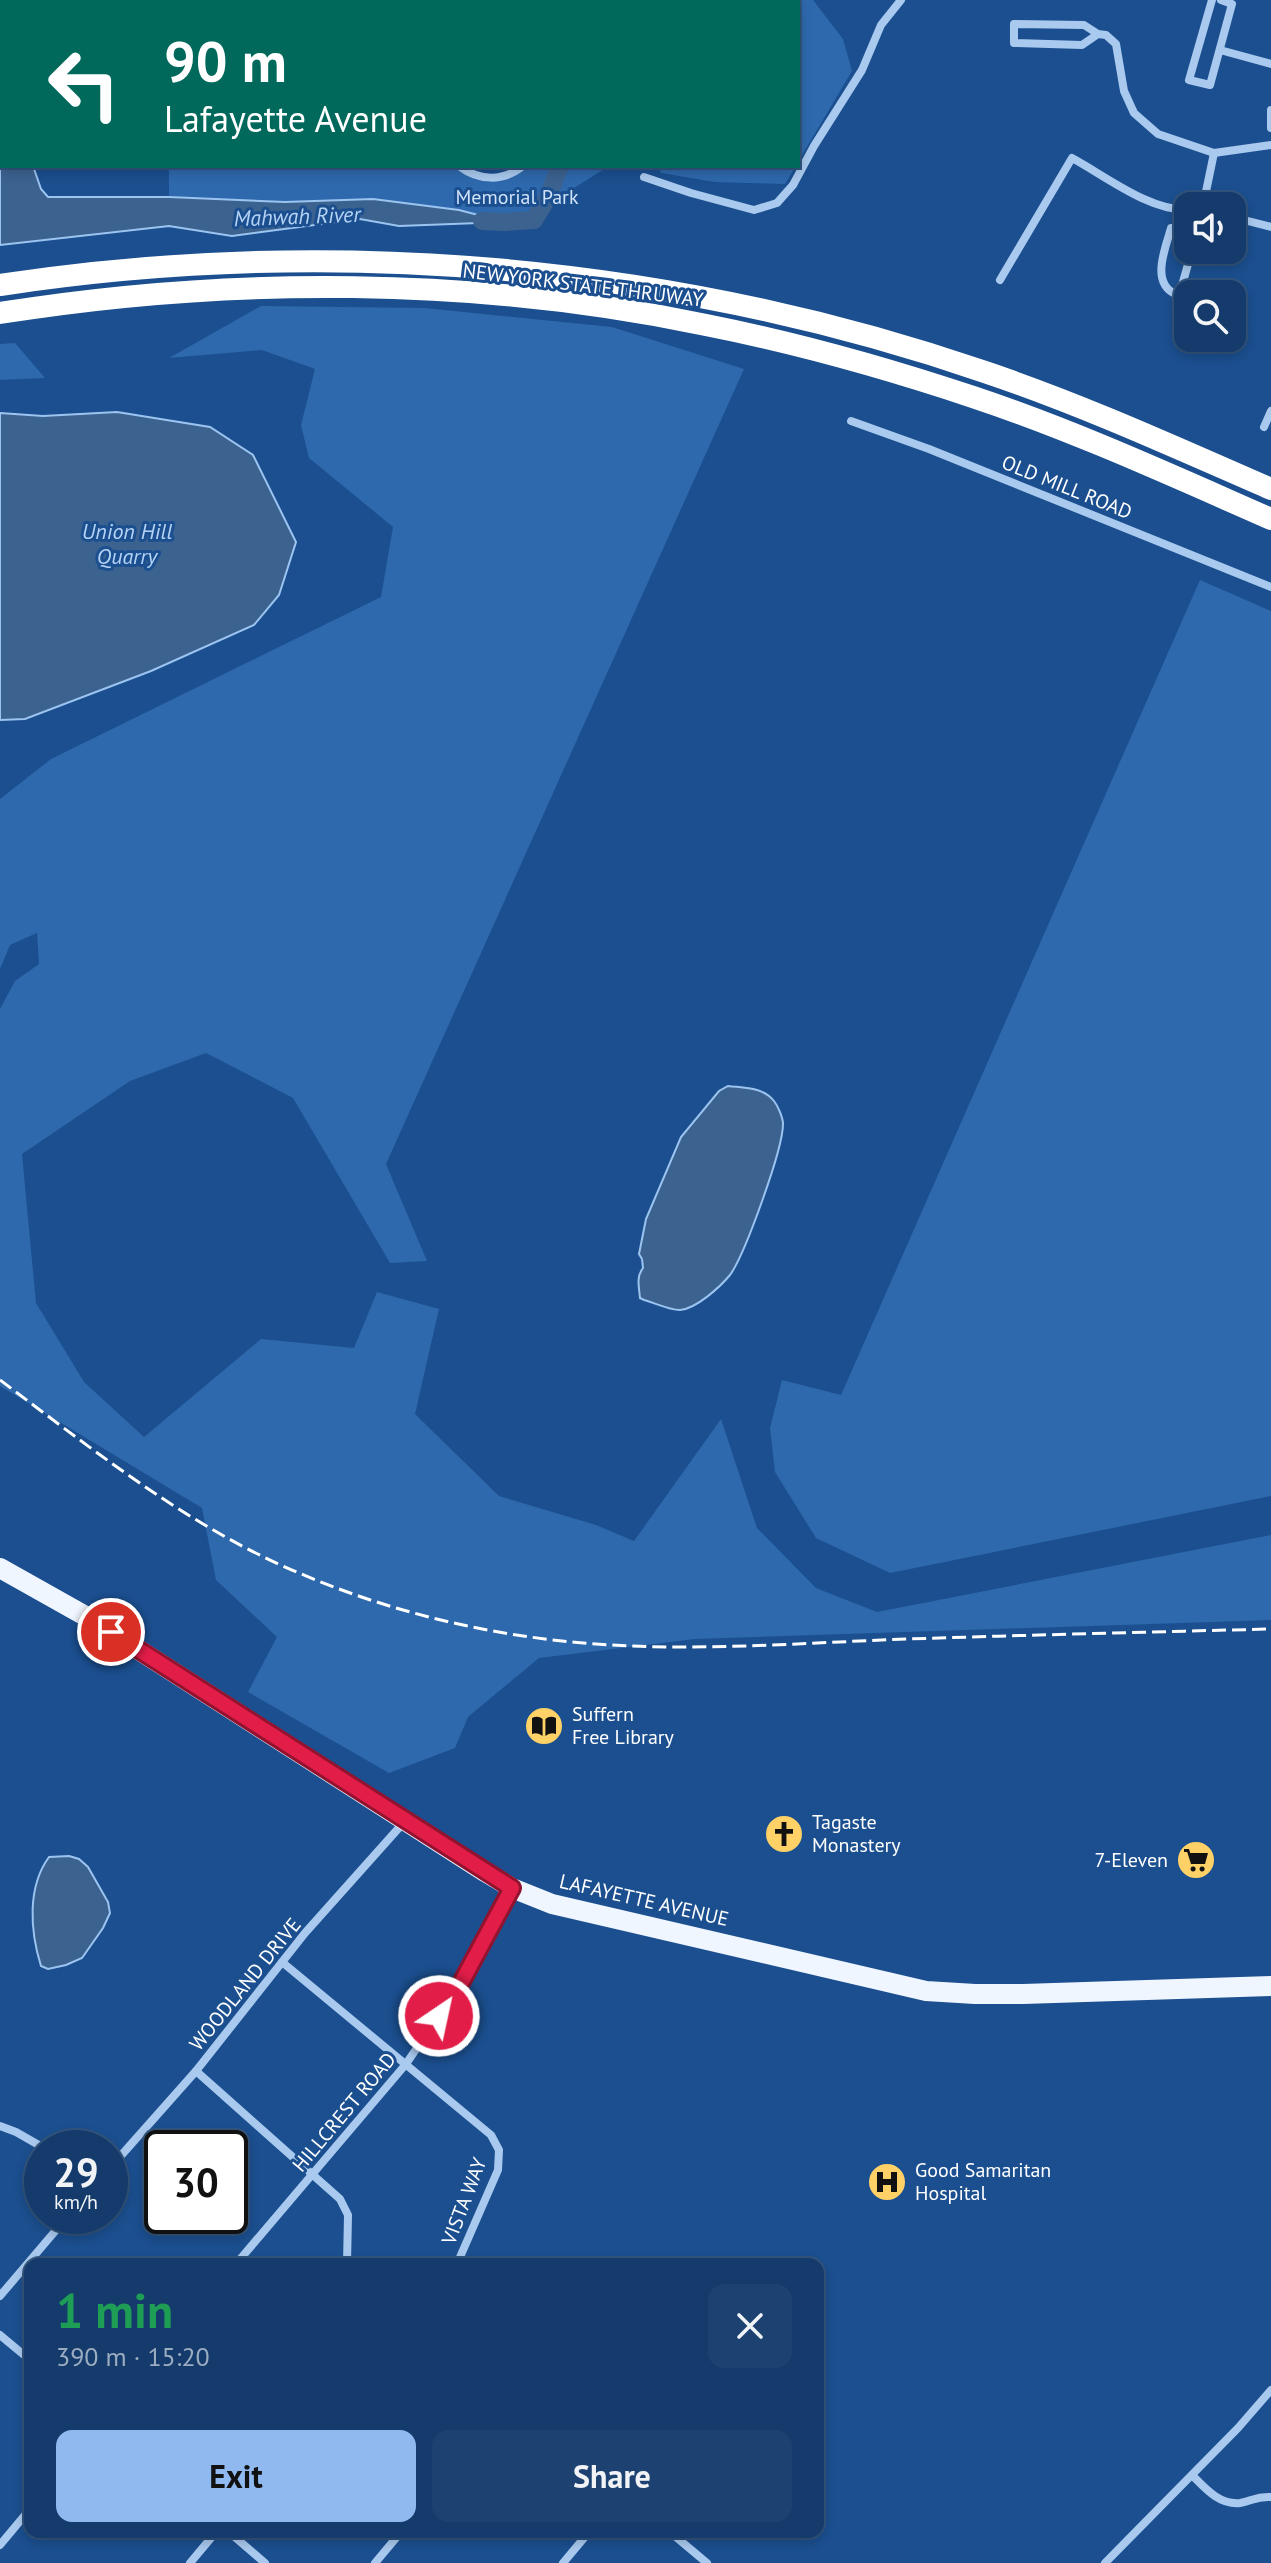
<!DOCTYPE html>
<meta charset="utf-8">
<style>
:root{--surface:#143b6b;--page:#1d4271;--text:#f1f3f6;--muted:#9dadc1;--line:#33557e;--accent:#90b9f0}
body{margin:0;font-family:"PT Sans",sans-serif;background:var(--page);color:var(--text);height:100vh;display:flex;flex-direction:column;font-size:30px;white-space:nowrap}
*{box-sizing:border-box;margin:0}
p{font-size:26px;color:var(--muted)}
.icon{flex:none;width:44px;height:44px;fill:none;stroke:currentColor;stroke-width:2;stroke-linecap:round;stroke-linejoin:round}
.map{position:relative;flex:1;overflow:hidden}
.side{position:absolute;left:24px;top:2258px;width:800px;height:280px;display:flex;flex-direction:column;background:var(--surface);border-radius:16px;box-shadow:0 4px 12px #0003,0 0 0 2px var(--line)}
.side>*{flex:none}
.banner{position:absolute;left:0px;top:0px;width:800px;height:168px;box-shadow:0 4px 12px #0003,0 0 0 2px var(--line);background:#00695c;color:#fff;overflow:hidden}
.fabs{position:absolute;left:1174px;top:192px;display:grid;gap:16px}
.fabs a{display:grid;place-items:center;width:72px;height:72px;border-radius:16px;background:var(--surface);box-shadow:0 4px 12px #0003,0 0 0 2px var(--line);font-size:40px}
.speed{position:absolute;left:24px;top:2130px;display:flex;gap:16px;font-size:40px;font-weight:700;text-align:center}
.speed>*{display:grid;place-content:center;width:104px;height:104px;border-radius:50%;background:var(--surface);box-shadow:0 4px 12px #0003,0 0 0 2px var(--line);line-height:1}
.speed small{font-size:20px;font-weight:400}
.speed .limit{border:4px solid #111;border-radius:12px;background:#fff;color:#111}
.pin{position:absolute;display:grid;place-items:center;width:68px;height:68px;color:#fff;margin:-34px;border:4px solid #fff;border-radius:50%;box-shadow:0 2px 8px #0007}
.me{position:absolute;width:88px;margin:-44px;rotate:34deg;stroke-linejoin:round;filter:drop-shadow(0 0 6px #0008)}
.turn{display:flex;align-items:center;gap:28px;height:168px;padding:0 32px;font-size:36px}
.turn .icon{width:104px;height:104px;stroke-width:2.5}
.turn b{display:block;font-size:56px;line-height:68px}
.round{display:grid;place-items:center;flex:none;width:84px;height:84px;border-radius:16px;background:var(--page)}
.head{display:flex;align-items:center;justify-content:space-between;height:136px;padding:0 32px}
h1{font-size:48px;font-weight:700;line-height:60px;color:#1e9e55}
.cta{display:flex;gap:16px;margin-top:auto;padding:16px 32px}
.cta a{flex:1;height:92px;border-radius:16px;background:var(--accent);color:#111;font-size:32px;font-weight:700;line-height:92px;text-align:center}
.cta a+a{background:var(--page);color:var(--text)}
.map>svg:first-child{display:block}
.green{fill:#2e69ad}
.water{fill:#3c6290;stroke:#9cc4f0;stroke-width:2}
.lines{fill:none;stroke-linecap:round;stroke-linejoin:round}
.river{stroke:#3c6290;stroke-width:18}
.street{stroke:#a9c9ee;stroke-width:8}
.primary{stroke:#f0f6ff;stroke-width:20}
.highway{stroke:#fff;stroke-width:22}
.rail{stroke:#fff;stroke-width:3;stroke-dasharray:14 6;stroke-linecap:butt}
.route-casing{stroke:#92132f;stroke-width:20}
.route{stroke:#e11d48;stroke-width:14}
.labels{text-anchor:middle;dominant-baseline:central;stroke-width:6;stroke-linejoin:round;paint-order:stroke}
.park-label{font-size:20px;fill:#cfe3fa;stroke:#1b4f8f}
.street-label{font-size:20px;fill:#fff;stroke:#1b4f8f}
.poi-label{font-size:20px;fill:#fff;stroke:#1b4f8f;text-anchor:start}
.water-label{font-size:22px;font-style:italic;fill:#b5d3f5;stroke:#1b4f8f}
</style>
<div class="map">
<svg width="1271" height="2563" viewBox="0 0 1271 2563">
<rect width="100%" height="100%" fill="#1b4f8f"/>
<!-- green -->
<g class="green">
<polygon points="316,0 644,0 642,2 314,2"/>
<polygon points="684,0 813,0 843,39 852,71 798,162 798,2 680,2"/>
<polygon points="169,166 459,166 488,179 523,166 548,166 557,175 548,197 534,220 505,222 459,210 373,199 285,202 169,197"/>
<polygon points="566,166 609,166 555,200"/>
<polygon points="658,166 796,166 785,184 715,182 661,173"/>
<polygon points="261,306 425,308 612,327 744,369 386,1164 427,1261 390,1263 293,1098 206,1053 130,1081 22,1154 36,1303 84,1382 144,1437 261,1339 354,1348 377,1292 439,1309 415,1414 499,1496 596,1525 634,1541 721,1419 757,1528 816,1588 877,1612 1271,1535 1271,1620 695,1639 539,1658 468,1717 455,1748 389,1773 248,1692 277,1637 216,1580 202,1508 0,1386 0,1009 15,981 39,964 37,933 10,945 0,969 0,799 51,759 381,597 393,527 309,458 301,425 315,369 262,350 169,358"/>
<polygon points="15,343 45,378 0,380 0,344"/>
<polygon points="1200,580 1271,611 1271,1496 890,1573 816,1538 775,1472 770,1428 782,1380 841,1395"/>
</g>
<!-- water -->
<g class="water">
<polygon points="0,121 2,122 2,166 33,166 41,189 48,197 169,197 285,202 373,199 459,210 505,222 399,226 360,219 232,236 169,226 0,245"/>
<polygon points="117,412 210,427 253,455 296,542 279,595 254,625 151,671 25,719 0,720 0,413 43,416"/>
<path d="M728,1086c16,2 35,1 46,15 4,5 9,17 9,23 0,25 -38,130 -53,151 -10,12 -34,34 -50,35 -11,0 -25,-7 -36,-10l-4,-2c-1,-11 -4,-21 3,-30l-1,-9 -3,-5 7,-35 35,-82 38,-46z"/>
<path d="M69,1856l10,3 9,8 20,35 2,11 -7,15 -21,30 -16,7 -18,4 -7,-3c-11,-35 -14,-79 8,-109z"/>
</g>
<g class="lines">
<!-- river -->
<g class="river">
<polyline points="666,2 668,0"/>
<polyline points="482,221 505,222 534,220 548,197 560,166"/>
</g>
<!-- street -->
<g class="street">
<polyline points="14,0 16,2"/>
<polyline points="1212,0 1189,80 1210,85 1232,4 1221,0"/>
<polyline points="31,2 33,0"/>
<polyline points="225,2 227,0"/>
<polyline points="626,2 628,0"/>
<polyline points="1098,34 1082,45 1014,43 1014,24 1084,25 1098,34 1106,35 1116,44 1124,91 1134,113 1158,134 1214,153 1271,145"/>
<polyline points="1220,50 1271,64"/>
<polyline points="0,87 2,88"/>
<polyline points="1271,110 1271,128"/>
<path d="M459,166c20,15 44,16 64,0"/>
<polyline points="644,177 691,193 754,210 777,203 793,185 814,146 862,70 881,25 901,0"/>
<polyline points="1203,206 1214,153"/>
<polyline points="1232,217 1271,227"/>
<path d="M1188,228h-17c-5,19 -21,54 4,66l6,-5 11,-39"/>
<path d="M1000,280l72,-122c35,19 76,52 116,52"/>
<polyline points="851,421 929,449 1271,587"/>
<polyline points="1264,427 1271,411"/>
<polyline points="282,1962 491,2135 499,2150 498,2170 457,2264"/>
<polyline points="196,2071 340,2199 348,2215 347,2264"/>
<polyline points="0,2126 16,2132 44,2148"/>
<polyline points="110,2168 196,2071 305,1933 405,1821"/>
<polyline points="236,2264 406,2064 461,1983 511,1889"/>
<polyline points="0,2296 68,2216"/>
<polyline points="0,2335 30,2360"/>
<path d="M1192,2475c13,13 27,30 48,28 12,-2 16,-7 31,-6"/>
<polyline points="229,2532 265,2563"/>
<polyline points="670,2532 707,2563"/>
<polyline points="0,2545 30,2509"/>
<polyline points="190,2563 216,2532"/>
<polyline points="375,2563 401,2532"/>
<polyline points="563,2563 589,2532"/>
<polyline points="1105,2563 1238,2428 1271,2390"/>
</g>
<!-- primary -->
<polyline class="primary" points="0,1568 89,1618 485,1872 512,1888 552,1904 926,1991 975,1994 1023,1994 1271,1986"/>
<!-- highway -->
<g class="highway">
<path d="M0,285c329,-50 670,-21 985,87 98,33 192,76 286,117"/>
<path d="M0,313c232,-37 476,-36 706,12 91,18 180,43 267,72 102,34 200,79 298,122"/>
</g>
<!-- rail -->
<path class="rail" d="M0,1380c95,71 189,147 299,193 86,37 180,60 273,69 111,11 224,1 336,-3 121,-4 242,-7 363,-10"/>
</g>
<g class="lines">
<!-- route casing -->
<g class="route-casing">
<polyline id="route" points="111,1632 512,1888 461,1983 439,2016"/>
</g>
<!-- route -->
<use href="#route" class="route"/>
</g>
<!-- icons -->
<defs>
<g id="library-disc" transform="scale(2)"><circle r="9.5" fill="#ffd166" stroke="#1b4f8f"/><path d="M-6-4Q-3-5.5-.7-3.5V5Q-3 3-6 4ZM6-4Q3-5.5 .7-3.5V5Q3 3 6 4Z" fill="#111"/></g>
<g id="church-disc" transform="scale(2)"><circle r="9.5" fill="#ffd166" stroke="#1b4f8f"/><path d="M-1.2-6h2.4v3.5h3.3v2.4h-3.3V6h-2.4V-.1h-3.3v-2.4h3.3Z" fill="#111"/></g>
<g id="supermarket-disc" transform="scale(2)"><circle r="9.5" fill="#ffd166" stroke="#1b4f8f"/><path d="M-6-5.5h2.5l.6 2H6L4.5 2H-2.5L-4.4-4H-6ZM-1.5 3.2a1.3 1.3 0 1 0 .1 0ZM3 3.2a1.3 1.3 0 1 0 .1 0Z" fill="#111"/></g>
<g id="hospital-disc" transform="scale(2)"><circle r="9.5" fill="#ffd166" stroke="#1b4f8f"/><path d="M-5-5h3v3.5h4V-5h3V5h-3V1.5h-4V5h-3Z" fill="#111"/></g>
</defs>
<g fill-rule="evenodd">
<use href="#library-disc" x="544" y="1726"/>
<use href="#church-disc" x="784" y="1834"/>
<use href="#supermarket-disc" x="1196" y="1860"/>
<use href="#hospital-disc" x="887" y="2182"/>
</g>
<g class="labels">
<!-- park labels -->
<g class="park-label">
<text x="517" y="197">Memorial Park</text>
</g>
<!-- street labels -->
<g class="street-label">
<text transform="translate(583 285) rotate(7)">NEW YORK STATE THRUWAY</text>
<text transform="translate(1067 487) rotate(22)">OLD MILL ROAD</text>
<text transform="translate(644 1900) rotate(13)">LAFAYETTE AVENUE</text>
<text transform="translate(245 1984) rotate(-51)">WOODLAND DRIVE</text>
<text transform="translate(344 2112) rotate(-50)">HILLCREST ROAD</text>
<text transform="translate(464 2201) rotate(-69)">VISTA WAY</text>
</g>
<!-- poi labels -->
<g class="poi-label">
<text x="572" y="1714">Suffern<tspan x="572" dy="23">Free Library</tspan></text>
<text x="812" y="1822">Tagaste<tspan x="812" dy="23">Monastery</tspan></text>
<text x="1168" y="1860" text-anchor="end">7-Eleven</text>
<text x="915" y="2170">Good Samaritan<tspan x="915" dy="23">Hospital</tspan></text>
</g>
<!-- water labels -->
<g class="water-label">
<text transform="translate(297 216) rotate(-2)">Mahwah River</text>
<text x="127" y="531">Union Hill<tspan x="127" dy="25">Quarry</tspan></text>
</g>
</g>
</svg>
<div class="fabs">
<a><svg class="icon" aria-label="sound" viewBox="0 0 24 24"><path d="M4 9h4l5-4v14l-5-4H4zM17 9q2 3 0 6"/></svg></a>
<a><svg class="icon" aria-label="search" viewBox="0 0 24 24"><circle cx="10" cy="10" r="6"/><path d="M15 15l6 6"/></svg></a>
</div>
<div class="speed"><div>29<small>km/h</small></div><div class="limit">30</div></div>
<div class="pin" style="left:111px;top:1632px;background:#d93025"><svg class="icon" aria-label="arrive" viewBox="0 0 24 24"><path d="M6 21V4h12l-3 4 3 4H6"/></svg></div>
<svg class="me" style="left:439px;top:2016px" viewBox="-20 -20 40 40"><circle r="17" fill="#e11d48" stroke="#fff" stroke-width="3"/><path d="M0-11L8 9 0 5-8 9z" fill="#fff"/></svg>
<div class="banner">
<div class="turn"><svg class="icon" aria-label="left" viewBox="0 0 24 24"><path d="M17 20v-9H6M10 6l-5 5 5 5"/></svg><div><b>90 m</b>Lafayette Avenue</div></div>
</div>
<section class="side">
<div class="head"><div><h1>1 min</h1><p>390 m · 15:20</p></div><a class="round"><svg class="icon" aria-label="close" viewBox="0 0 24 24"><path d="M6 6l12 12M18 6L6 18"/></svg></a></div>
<div class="cta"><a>Exit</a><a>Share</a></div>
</section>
</div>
